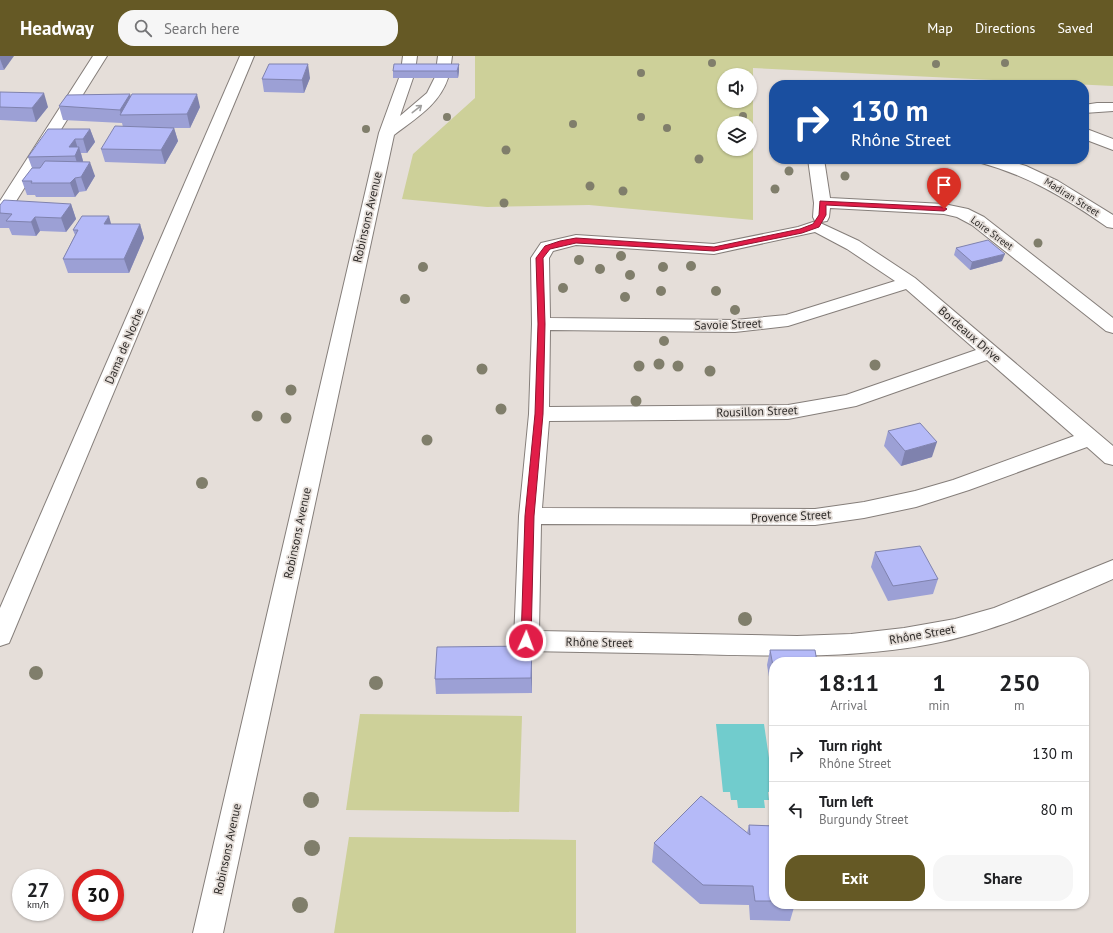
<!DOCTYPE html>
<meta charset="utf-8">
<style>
:root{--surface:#fff;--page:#f6f6f6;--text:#202124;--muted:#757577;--line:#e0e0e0;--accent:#655925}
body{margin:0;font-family:"PT Sans",sans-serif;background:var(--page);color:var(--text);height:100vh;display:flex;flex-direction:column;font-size:15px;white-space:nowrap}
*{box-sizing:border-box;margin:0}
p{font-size:13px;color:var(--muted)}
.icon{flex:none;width:22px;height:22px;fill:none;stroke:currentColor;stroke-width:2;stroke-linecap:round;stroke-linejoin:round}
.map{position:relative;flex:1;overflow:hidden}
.details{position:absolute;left:769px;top:601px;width:320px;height:252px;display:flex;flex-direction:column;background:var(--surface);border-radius:16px;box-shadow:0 1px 3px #0004}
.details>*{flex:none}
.banner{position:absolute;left:769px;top:24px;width:320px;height:84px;border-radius:16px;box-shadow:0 1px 3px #0004;background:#1a4fa0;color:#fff;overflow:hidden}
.fabs{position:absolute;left:717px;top:12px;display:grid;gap:8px}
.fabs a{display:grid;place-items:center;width:40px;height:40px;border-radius:50%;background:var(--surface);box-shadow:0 1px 3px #0004;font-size:20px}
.speed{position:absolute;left:12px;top:813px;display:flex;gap:8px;font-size:20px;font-weight:700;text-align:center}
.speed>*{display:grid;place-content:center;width:52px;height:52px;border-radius:50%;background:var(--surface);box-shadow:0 1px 3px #0004;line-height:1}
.speed small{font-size:10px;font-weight:400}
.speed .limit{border:6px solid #d22;background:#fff;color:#111}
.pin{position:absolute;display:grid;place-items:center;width:34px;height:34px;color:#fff;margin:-41px -17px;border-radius:50% 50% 50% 0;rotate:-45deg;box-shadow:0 0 4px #0007}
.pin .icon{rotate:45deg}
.me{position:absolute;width:44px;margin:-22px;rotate:2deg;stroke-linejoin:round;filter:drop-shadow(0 0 3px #0008)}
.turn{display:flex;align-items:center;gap:14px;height:84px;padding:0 16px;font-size:18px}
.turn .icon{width:52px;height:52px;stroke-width:2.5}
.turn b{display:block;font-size:28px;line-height:34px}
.eta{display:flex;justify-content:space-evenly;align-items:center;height:68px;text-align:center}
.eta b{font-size:24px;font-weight:800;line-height:28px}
.primary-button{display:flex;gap:8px;margin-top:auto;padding:8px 16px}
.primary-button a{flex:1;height:46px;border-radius:16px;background:var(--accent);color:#fff;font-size:16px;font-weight:800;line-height:46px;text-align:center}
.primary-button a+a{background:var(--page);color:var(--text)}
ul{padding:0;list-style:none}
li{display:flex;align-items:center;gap:12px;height:56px;padding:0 16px;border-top:1px solid var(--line)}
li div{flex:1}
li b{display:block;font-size:15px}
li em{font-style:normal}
header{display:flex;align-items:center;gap:24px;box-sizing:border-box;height:56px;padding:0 20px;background:var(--accent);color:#fff}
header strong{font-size:19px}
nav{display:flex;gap:22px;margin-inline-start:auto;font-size:14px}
.search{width:280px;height:36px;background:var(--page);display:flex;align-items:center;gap:10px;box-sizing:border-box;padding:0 14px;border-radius:16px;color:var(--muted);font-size:15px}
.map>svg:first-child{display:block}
.green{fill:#cdd099;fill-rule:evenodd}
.water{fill:#71cccd}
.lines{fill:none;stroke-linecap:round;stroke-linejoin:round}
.street-casing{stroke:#857e7a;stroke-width:2}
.street{fill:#fff;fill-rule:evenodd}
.tree{fill:#807e6b}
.wall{fill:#9ca0d5}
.shaded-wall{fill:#7f82ae}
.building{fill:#b5baf8;stroke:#7f82ae}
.oneway{stroke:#a09f9e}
.route{fill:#e11d48;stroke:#92132f}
.labels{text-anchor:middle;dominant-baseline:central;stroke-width:3.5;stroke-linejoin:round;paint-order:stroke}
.far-street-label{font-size:10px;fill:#2d2a28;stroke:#e5ded9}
.street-label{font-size:12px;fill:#2d2a28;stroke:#e5ded9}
</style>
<header>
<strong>Headway</strong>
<div class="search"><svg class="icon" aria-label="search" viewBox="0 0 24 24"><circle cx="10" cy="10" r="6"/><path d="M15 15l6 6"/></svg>Search here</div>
<nav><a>Map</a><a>Directions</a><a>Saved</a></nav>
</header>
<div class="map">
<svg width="1113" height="877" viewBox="0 0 1113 877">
<rect width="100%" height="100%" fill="#e5ded9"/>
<!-- green -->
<g class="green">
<path d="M475,0h638v30l-360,-18v152l-164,-15 -102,2 -85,-8 11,-45 62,-56zM724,19h26v26h-26zM724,67h26v26h-26z"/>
<polygon points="360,658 522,660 519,756 346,754"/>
<polygon points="349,781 576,784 576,877 334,877"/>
</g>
<!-- water -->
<polygon class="water" points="716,668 764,668 774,736 768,736 769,744 764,744 765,752 738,752 737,744 731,744 730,736 723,736"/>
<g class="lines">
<!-- street casing -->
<g class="street-casing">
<g id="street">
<polygon points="93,0 107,0 8,158 6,162 0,163 0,145"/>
<polygon points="240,0 254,0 12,580 9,587 0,590 0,552"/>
<path d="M403,0h14l-2,15 -5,4 3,3 -13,38 27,-23 9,-18 3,-1 -3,-3 2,-15h14l-2,15 -5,4 3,3c-9,27 -32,40 -54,57l-171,798h-30l186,-800 20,-55 5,-4 -3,-3z"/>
<polygon points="1097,47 1113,47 1113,55 1084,57 1084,49"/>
<polygon points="1084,72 1113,83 1113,94 1084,83"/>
<polygon points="808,103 824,103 830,142 944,148 968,153 984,161 1113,262 1113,277 1106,275 972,169 957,161 944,158 830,152 829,161 827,165 821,166 815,165 813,161 814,147"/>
<path d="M976,103h27l23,7 32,15 55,34v13l-6,-1c-41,-29 -80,-52 -129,-65z"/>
<path d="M816,165l43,20 56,37 198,168v19l-8,-2 -18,-16 -118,43 -53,17 -52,11 -49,7 -274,-1 -2,107 258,5 54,-2 53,-6 51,-9 39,-11 119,-48v19c-59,26 -119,53 -182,65 -78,15 -159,12 -239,10 -55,-1 -111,-2 -166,-3l-9,-3 -3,-7 5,-125 10,-102 3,-90 -1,-66 10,-15 35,-8 138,9 84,-17zM815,176l32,17 48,32 -109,34 -51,5 -185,-2 -1,-60 4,-7 23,-6 138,9zM906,233l70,61 -130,45 -58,10 -239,2 1,-77 185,2 53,-6zM987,304l87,76 -121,44 -38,11 -51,11 -49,7 -273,-1 7,-87 239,-2 68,-13z"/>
</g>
</g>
<!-- street -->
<use href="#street" class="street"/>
</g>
<!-- trees -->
<g class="tree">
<circle cx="712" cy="7" r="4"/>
<circle cx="1005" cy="7" r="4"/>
<circle cx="936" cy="8" r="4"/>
<circle cx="641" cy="17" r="4"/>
<circle cx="743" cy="60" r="4"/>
<circle cx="447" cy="61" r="4"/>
<circle cx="641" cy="61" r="4"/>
<circle cx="573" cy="68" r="4"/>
<circle cx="667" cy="72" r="4"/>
<circle cx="366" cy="73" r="4"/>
<circle cx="506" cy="94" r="4.5"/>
<circle cx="699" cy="103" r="4.5"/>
<circle cx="789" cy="115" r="4.5"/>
<circle cx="845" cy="120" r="4.5"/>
<circle cx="590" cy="130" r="4.5"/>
<circle cx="775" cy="133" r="4.5"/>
<circle cx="623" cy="135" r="4.5"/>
<circle cx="504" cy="147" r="4.5"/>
<circle cx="1038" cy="187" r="4.5"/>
<circle cx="621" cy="200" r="5"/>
<circle cx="579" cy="204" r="5"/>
<circle cx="691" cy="210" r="5"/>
<circle cx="423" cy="211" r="5"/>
<circle cx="663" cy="211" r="5"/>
<circle cx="600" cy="213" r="5"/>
<circle cx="630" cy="219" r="5"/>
<circle cx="563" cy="232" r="5"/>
<circle cx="661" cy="235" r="5"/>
<circle cx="716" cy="235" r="5"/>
<circle cx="625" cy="241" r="5"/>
<circle cx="405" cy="243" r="5"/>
<circle cx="735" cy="254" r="5"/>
<circle cx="664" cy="285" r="5"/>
<circle cx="659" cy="308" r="5.5"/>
<circle cx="875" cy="309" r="5.5"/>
<circle cx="639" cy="310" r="5.5"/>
<circle cx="678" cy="310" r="5.5"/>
<circle cx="482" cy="313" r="5.5"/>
<circle cx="710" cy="315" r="5.5"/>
<circle cx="291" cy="334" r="5.5"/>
<circle cx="636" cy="345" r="5.5"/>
<circle cx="501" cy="353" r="5.5"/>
<circle cx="257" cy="360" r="5.5"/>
<circle cx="286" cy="362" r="5.5"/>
<circle cx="427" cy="384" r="5.5"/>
<circle cx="202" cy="427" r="6"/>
<circle cx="745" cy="563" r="7"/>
<circle cx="36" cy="617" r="7"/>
<circle cx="376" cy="627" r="7"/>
<circle cx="311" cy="744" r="8"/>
<circle cx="312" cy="792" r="8"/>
<circle cx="300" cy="849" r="8"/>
</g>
<!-- wall -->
<g class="wall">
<polygon points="0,0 4,14 0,14"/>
<polygon points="393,15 459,15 458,22 393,22"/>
<polygon points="310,22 304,37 264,36 262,23"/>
<polygon points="0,36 48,51 36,66 0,64"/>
<polygon points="131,40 200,51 190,72 174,72 178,85 165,108 105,106 101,93 123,71 122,67 63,64 59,50"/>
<polygon points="90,73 95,86 87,97 81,97 83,105 83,106 95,120 86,135 79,136 75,141 36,141 35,139 27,139 22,125 32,112 28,101"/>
<polygon points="71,148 76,163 66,176 40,175 36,180 12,179 9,172 0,172 0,149"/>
<polygon points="111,168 140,168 144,182 129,217 68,217 63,203 75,179 73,174"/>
<polygon points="956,192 1002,205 970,214 954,199"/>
<polygon points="888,375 932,401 901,410 884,390"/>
<polygon points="875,496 938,523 933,538 888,545 871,511"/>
<polygon points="770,594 774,606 774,644 773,644 767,609"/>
<polygon points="532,605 532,637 436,638 435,623"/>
<polygon points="749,769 774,770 774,848 795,848 790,865 750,864 749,849 700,848 652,806 654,787 747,777"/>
</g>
<!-- shaded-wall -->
<g class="shaded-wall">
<polygon points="0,0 14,0 4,14 0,3"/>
<polygon points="308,8 310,22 304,37 302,24"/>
<polygon points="459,8 459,15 458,22 457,15"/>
<polygon points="44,37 48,51 36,66 32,52"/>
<polygon points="130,38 134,51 121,59 120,54"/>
<polygon points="197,38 200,51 190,72 187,58"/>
<polygon points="174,72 178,85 165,108 161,94"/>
<polygon points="90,73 95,86 87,97 83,83"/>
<polygon points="75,83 78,93 79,91 83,105 79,114 75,100 69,91"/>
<polygon points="90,106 95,120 86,135 81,121"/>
<polygon points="75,122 79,136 75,141 70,127"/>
<polygon points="71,148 76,163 66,176 61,162"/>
<polygon points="109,160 113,175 104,168"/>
<polygon points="35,161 40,175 36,180 31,166"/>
<polygon points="140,168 144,182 129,217 124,203"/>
<polygon points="1005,198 1002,205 970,214 972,206"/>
<polygon points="937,386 932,401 901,410 905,395"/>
<polygon points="532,590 532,637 531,622"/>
</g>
<!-- building -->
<g class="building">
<polygon points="269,8 308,8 302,24 262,23"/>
<polygon points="394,8 459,8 457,15 393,15"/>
<polygon points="0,36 44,37 32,52 0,51"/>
<polygon points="130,38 120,54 59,50 67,39"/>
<polygon points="132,38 197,38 187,58 120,59"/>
<polygon points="115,70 174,72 161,94 101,93"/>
<polygon points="48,73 90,73 83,83 75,83 69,91 79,91 75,100 28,101"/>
<polygon points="45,105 90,106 81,121 75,122 70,127 31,127 32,125 22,125 32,112 40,112"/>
<polygon points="4,144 71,148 61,162 35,161 31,166 6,165 12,158 0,157 0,149"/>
<polygon points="82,160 109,160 104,168 140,168 124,203 63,203 78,174 73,174"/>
<polygon points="988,184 1005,198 972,206 956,192"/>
<polygon points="920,367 937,386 905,395 888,375"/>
<polygon points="920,490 938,523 893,530 875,496"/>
<polygon points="532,590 531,622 435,623 437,591"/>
<polygon points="770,594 815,594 817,606 774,606 774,615"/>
<polygon points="701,740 750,779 749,769 774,770 774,845 755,845 753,830 703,829 654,787"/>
</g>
<!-- one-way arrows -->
<defs><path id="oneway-shaft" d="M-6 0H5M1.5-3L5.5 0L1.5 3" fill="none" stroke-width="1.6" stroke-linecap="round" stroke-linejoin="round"/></defs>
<use class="oneway" href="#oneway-shaft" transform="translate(417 53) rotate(-38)"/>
<!-- route -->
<polygon class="route" points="820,145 944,151 947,153 944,155 826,149 826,159 819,171 802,177 714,195 576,187 550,193 543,202 545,268 543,358 534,460 531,585 530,588 522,588 521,585 525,460 535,358 538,268 536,202 545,190 560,185 576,182 714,191 800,173 813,168 819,159"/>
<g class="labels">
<!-- far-street labels -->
<g class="far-street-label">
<text transform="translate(1072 141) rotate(32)">Madiran Street</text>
<text transform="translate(992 177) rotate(36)">Loire Street</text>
</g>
<!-- street labels -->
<g class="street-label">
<text transform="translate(367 161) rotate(-77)">Robinsons Avenue</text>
<text transform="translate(728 268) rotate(-2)">Savoie Street</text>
<text transform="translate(970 278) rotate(41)">Bordeaux Drive</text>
<text transform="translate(124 290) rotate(-67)">Dama de Noche</text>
<text transform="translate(757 355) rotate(-2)">Rousillon Street</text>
<text transform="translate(791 460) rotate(-3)">Provence Street</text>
<text transform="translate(297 477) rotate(-78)">Robinsons Avenue</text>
<text transform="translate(922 578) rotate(-10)">Rhône Street</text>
<text transform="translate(599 586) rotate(1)">Rhône Street</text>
<text transform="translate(227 793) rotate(-78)">Robinsons Avenue</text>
</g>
</g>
</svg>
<div class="fabs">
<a><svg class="icon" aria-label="sound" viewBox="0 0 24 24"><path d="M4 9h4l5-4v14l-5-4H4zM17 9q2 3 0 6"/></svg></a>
<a><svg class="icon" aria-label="layers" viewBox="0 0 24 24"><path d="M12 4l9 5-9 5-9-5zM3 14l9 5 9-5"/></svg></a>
</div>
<div class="speed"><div>27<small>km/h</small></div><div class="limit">30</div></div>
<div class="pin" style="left:944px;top:153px;background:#d93025"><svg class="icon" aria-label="arrive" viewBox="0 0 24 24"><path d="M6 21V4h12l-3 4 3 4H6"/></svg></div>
<svg class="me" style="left:526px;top:585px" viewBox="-20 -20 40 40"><circle r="17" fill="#e11d48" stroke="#fff" stroke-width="3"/><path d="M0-11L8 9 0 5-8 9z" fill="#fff"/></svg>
<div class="banner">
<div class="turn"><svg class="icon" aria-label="right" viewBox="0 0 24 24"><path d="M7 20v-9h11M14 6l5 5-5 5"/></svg><div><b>130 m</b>Rhône Street</div></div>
</div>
<section class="details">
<div class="eta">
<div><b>18:11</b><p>Arrival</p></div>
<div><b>1</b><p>min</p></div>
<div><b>250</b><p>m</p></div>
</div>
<ul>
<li><svg class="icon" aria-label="right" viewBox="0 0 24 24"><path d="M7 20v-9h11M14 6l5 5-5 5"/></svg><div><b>Turn right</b><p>Rhône Street</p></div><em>130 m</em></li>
<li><svg class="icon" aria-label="left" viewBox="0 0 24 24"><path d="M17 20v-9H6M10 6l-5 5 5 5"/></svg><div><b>Turn left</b><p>Burgundy Street</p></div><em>80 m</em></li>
</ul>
<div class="primary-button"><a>Exit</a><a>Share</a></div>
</section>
</div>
